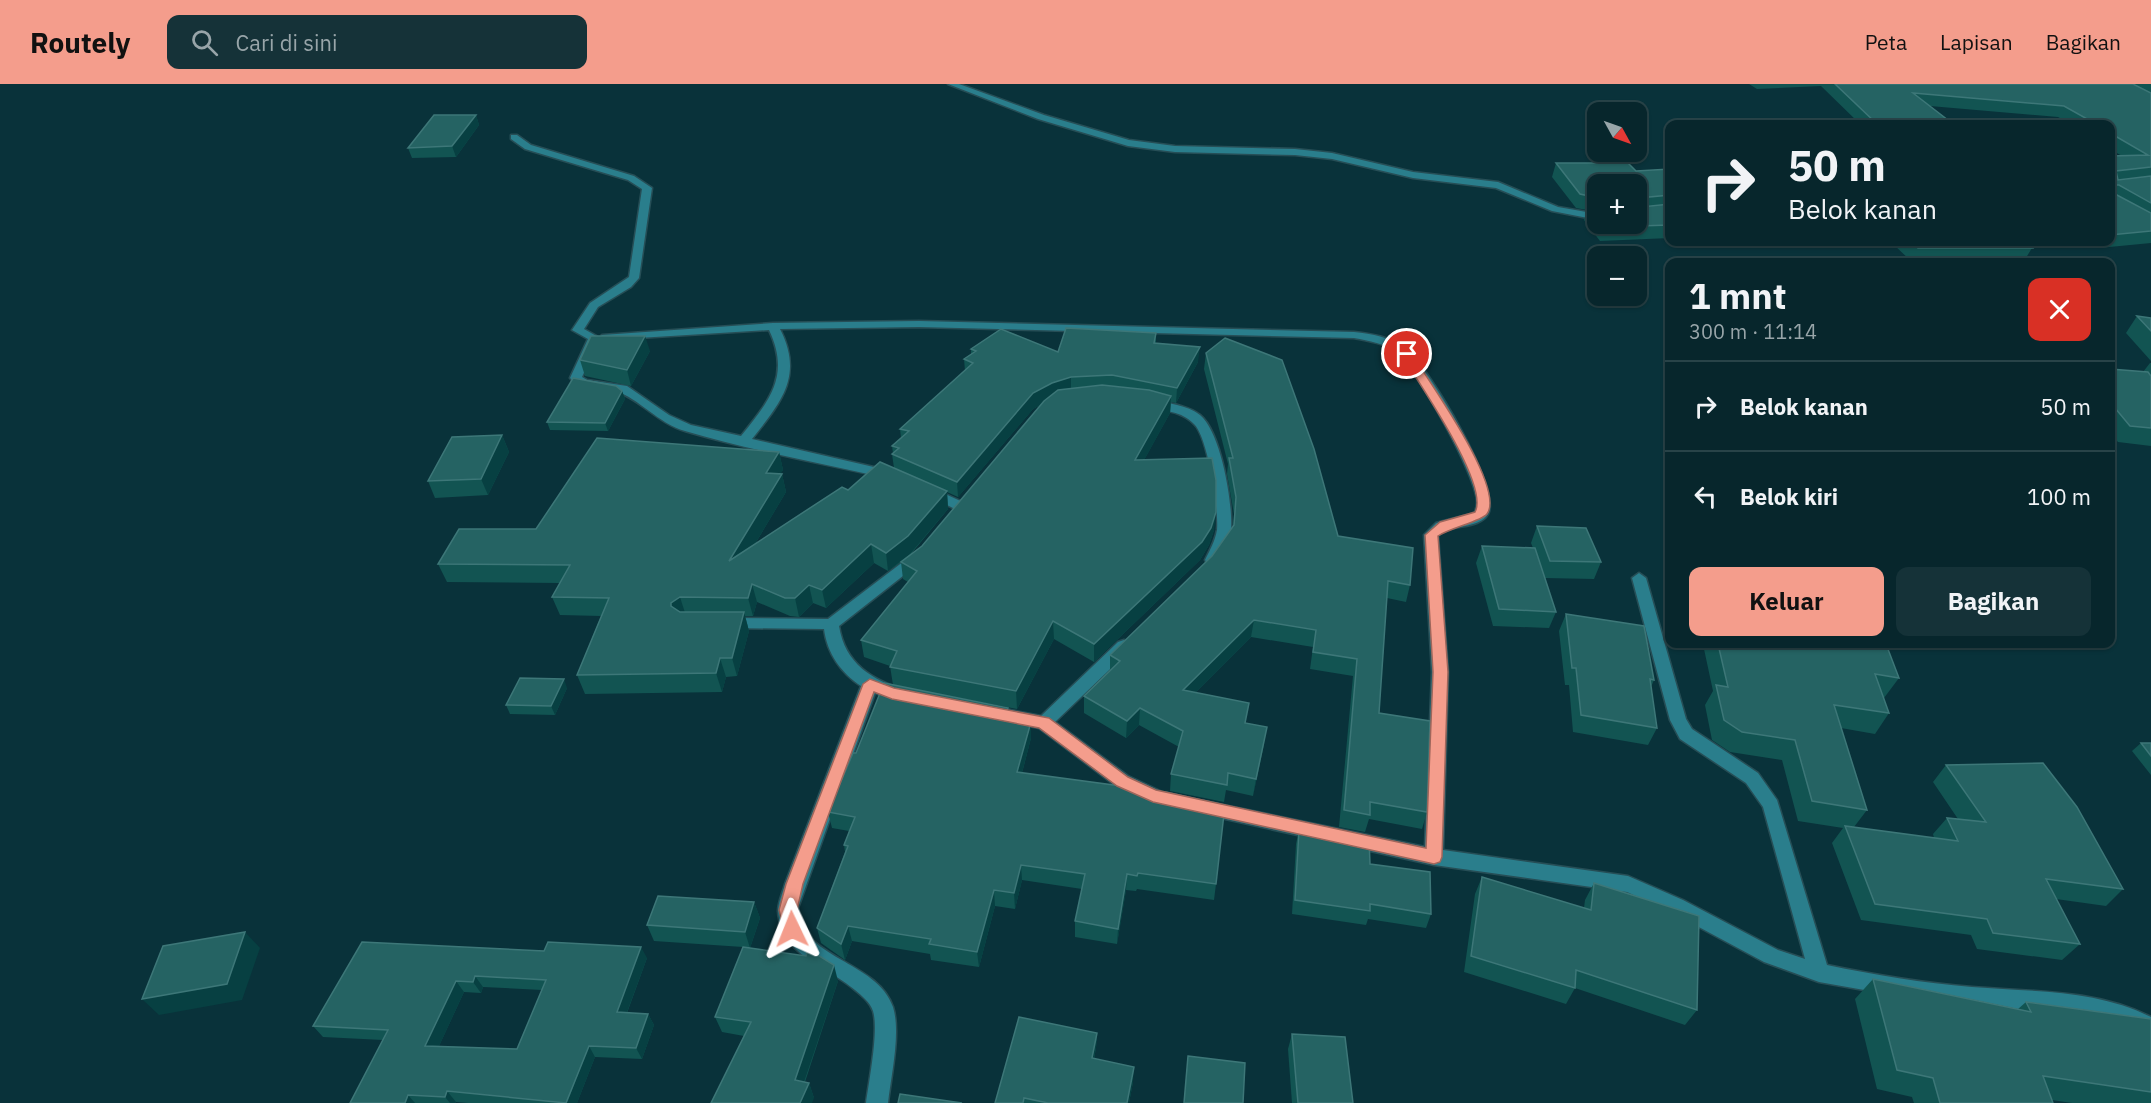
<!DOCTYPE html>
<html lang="id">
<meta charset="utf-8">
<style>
:root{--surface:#07262c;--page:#153238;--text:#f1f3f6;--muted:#98a5a9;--line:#284348;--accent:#f49d8c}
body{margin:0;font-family:"IBM Plex Sans",sans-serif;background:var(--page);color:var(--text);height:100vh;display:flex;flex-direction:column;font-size:22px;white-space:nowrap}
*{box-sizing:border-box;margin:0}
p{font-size:20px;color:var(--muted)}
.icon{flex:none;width:33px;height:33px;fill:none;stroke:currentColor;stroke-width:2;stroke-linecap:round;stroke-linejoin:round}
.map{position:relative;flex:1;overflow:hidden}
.drawer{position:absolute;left:1665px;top:174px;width:450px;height:390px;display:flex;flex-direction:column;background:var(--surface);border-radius:12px;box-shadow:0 2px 4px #0004,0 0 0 2px var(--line)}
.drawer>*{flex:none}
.banner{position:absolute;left:1665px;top:36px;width:450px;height:126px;border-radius:12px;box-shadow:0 2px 4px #0004,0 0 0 2px var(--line);background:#07262c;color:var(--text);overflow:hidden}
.needle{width:39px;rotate:130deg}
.controls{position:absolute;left:1587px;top:18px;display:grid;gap:12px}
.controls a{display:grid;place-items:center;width:60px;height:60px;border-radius:12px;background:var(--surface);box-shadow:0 2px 4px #0004,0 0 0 2px var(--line);font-size:30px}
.pin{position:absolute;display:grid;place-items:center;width:51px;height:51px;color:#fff;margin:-26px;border:3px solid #fff;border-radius:50%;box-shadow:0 2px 6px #0007}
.me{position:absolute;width:66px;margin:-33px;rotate:358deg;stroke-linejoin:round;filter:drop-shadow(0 0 4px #0008)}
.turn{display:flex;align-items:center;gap:21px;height:126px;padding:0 24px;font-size:27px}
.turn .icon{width:78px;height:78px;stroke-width:2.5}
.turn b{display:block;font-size:42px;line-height:51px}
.round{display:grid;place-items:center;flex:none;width:63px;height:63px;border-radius:12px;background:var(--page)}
.head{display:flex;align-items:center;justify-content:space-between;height:102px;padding:0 24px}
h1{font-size:36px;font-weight:800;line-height:45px}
.primary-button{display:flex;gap:12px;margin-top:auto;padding:12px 24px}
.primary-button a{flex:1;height:69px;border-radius:12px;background:var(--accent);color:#111;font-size:24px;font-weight:800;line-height:69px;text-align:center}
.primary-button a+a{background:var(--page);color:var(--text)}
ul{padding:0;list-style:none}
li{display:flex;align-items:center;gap:18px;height:90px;padding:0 24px;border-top:2px solid var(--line)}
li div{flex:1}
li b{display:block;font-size:22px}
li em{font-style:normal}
header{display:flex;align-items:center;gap:36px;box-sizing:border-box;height:84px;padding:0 30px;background:var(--accent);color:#111}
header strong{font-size:28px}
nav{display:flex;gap:33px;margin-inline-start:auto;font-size:21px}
.search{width:420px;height:54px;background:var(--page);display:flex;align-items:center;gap:15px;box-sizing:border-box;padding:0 21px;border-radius:12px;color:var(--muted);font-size:22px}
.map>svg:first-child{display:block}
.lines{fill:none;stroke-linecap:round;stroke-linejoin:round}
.minor-casing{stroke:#264e56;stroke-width:3}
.minor{fill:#2a7e8c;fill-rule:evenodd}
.wall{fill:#125452;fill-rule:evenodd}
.shaded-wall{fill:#074042}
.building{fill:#256363;stroke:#3d7778;stroke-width:1.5;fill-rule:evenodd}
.route{fill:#f49d8c;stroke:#9f665b;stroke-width:1.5}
</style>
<header>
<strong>Routely</strong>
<div class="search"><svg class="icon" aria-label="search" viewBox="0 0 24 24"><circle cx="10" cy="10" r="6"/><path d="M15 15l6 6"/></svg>Cari di sini</div>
<nav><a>Peta</a><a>Lapisan</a><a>Bagikan</a></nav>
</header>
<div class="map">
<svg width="2151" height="1019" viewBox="0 0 2151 1019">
<rect width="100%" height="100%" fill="#09323a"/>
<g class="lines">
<!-- minor casing -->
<g class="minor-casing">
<g id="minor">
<polygon points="948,0 959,0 1044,31 1129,56 1175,62 1295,65 1332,69 1413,88 1498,98 1558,123 1598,130 1598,136 1552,127 1496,104 1413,94 1332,75 1295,71 1175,68 1128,62 1038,35"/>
<path d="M511,51h6l14,10 103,31 18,12 -13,90 -8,9 -33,20 -14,22 16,9 -18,39 5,3 40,6 42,29 22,10 50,11c28,-35 50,-60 28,-106l-163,10 -6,-3 2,-2 171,-12 146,-2 435,11c18,2 37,5 52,17 22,17 96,141 82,165 -9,16 -38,9 -50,22l10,136 -5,178 185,26 55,24 95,50 27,9 -42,-152 -17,-24 -66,-44 -10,-19 -38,-142 7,-5 7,5 40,141 6,10 66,44 19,27 50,165c48,10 96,18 145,22 61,5 123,2 179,30v21l-26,-12 -39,-11 -154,-13 -113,-20 -55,-20 -95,-51 -42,-19 -193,-27 -236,-52 -3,-5 3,-5 6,-2 221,46 7,-175 -8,-137 12,-12 35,-9 4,-2c1,-3 2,-6 2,-9 1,-25 -60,-134 -80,-150 -12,-10 -28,-12 -43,-15l-435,-11 -139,2c24,47 1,73 -28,110l139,32 7,4 -7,4c-69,-16 -139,-28 -206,-48 -26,-7 -48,-34 -68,-39 -16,-5 -35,-1 -47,-14l18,-39 -16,-9 18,-27 39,-26 13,-88 -14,-9 -103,-31 -14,-10z"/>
<path d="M1152,316c16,3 35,5 48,15 21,17 33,89 31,114 -1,13 -7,24 -14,34h-10l-2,-3c5,-10 10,-19 12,-30 2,-19 -9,-93 -23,-106 -12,-13 -30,-13 -46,-17l-2,-3z"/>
<polygon points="930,403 967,420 969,423 962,427 957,426 925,410 923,407 925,404"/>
<path d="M917,469l7,5 -2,3 -83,65c6,38 33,54 68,65l2,4 -2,4 -6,2 -26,-8 -77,215c1,51 79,52 95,99 8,26 -2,69 -5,96h-22c3,-22 13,-73 7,-92 -3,-9 -11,-15 -18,-21 -28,-24 -75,-35 -77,-79 0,-9 5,-19 7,-27l76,-198c-20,-13 -34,-33 -37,-57l-97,-1 -8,-5 8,-5 101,1 84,-64z"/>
<polygon points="1124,556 1130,558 1132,562 1130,566 1055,638 1128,692 1160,707 1163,712 1160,717 1154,719 1116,702 1039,644 989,634 983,632 981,628 983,624 989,622 1041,632 1118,558"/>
</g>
</g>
<!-- minor -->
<use href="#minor" class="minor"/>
</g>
<!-- wall -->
<g class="wall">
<polygon points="1749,0 2151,0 2151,159 2099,164 2088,158 2110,158 2110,72 2122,72 2110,65 2110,40 2070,40 2058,33 1930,22 1953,40 1860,40 1821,2 1757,5"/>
<polygon points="476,31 479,41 456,73 412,74 408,64"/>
<path d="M1556,79l80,8 34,-2v69l-70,3 -16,-21 3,-10 -11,-2 -24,-31zM1598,100l38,40h-38z"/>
<polygon points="1878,158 2023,158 2032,164 2024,177 1911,177 1893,160 1883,161"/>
<polygon points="2137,232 2151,234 2151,277 2126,249"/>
<path d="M1156,249v10l42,19 -22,41 -5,-1 -1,11 -26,47 70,70 -5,15 -9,15 -106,102 -40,-23 -37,70 -84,-16 75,15 1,11 22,19 -9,35 194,111 -2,16 -77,-11 -1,2 -10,-1 -9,54 -42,-7v-16l7,-32 -60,-9 -7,29 -20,-3 -16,61 -48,-7 -1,-6 -78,-13 -7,19 -24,-17 -4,-15 28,-76 -1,-7 5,-14 -17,-3 -4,-16 28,-59 37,-68 -3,-19 -26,-9 -3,-17 47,-58 -5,-3 -2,-17 -13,9 -14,-8 -48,45 -13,-5 -14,14 -9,-1 -33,-14 -4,14h-8l4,15 -12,45 -11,1 -4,15 -137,2 -8,-19 24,-59 -41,-1 -8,-18 8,-14 -113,-1 -9,-18 98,-35 243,-77 4,18 -3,4h2l4,18 -31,52 93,-54 46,-22 -2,-14 1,-1 -1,-7 9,-8 -1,-9 65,-58 -1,-12 7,-5v-5l87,3zM1042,320l-120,142 -11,8 37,-45 -1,-17 11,5 75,-88z"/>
<polygon points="650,267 631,302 585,292 580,276"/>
<polygon points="1206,269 1338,452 1410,501 1406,518 1387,514 1379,629 1427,728 1422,745 1369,735 1365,748 1339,743 1353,592 1310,585 1313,563 1251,553 1196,608 1246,639 1264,660 1253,712 1226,706 1224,718 1170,707 1171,690 1179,663 1139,641 1126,654 1084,629 1084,612 1110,587 1110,571 1212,472 1233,443 1234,430 1227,390 1228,380 1204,285"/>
<polygon points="2150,279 2151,279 2151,362 2118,358 2110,349 2110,285 2143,288"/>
<polygon points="622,307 625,315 608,347 550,346 547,338"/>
<polygon points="502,351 509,368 488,411 435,414 428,397"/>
<polygon points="1537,442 1601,478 1594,495 1545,494 1556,528 1549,544 1493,542 1476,479 1482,462 1533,464 1531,459"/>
<polygon points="1566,530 1654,596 1651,603 1657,644 1648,661 1573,648 1569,601 1565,601 1559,547"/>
<polygon points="1707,560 1813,560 1822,561 1823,560 1886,560 1899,594 1884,614 1883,614 1889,629 1875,650 1841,644 1867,726 1854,743 1934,754 1933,750 1947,734 1958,735 1933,698 1946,681 2123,805 2106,822 2056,815 2080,860 2062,876 1977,865 1971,851 1861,836 1832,759 1843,744 1798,737 1782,676 1730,668 1712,656 1705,621 1713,607 1704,565"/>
<polygon points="567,604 555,631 510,630 506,621"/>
<polygon points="2141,659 2151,659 2151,691 2132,667"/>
<polygon points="1299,746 1340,751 1341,748 1370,780 1431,830 1426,844 1368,835 1366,841 1292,830 1296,760"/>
<polygon points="1482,793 1584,824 1585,816 1594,799 1697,926 1685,941 1575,904 1566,920 1464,888 1475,810"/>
<polygon points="754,818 760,834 750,864 743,863 838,897 805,998 809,999 814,1014 744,952 722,948 715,933 743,863 654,857 647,841"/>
<path d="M362,858l285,16 -20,55 21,1 6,11 -12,34 -47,-2 -18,46h-109l-12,-1 -1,1h-105l33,-63 -60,-3 -10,-11zM483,903l59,3 -25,59 -78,-3 25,-54 17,1z"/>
<polygon points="1873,895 2018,925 2026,918 2151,935 2151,1019 2072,1019 2052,1016 2053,1019 1914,1019 1912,1013 1877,1005 1855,915"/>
<polygon points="1097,949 1096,964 1094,975 1133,998 1129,1019 995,1019"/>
<polygon points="1292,950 1353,1019 1292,1019 1288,965"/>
</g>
<!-- shaded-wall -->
<g class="shaded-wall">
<polygon points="476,31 479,41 456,73 452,62"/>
<polygon points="645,252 650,267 631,302 627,286"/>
<polygon points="1200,263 1198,278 1176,319 1177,304"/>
<polygon points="1071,293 1071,308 1052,314 1033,325 958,413 957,398 1033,309 1052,299"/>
<polygon points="622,307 625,315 608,347 605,339"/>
<polygon points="1171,312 1170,329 1135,393 1135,376"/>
<polygon points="502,351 509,368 488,411 481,395"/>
<polygon points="779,368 783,386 770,407 766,389"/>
<polygon points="782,390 786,408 734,495 729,477"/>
<polygon points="947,407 948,425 910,470 888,487 886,469"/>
<polygon points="1216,428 1214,446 1209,461 1200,476 1094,578 1094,560"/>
<polygon points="871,460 874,479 826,524 822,506"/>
<polygon points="752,500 757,518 753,532 748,514"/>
<polygon points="809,501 813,519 799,533 795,514"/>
<polygon points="680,513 686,532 671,522 671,519"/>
<polygon points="744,528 749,547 737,592 732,574"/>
<polygon points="1254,536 1251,553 1181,623 1183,606"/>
<polygon points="1053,537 1054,555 1017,625 1016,607"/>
<polygon points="720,574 726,593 722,608 716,589"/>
<polygon points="564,595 567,604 555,631 551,622"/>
<polygon points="1008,624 1009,640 1003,634"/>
<polygon points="1140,624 1139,641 1126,654 1127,637"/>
<polygon points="1031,638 1031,654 1018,704 1017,688"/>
<polygon points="1267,643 1264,660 1253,712 1256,695"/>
<polygon points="1021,781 1022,796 1015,825 1014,809"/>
<polygon points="1127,790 1126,806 1117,860 1118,845"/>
<polygon points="994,806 995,822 979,883 977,868"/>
<polygon points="754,818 760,834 750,864 745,848"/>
<polygon points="848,842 852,857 845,876 841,860"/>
<polygon points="245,848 260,864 242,916 159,931 142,915"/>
<polygon points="641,863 647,874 623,939 617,928"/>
<polygon points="834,881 838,897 800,1010 795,996"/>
<polygon points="475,892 483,903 481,909 473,898"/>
<polygon points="456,897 464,908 434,973 425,962"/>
<polygon points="648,930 654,941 642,975 636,964"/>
<polygon points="1097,949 1096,964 1091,989 1092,974"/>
<polygon points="589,962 595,973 577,1019 567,1019"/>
<polygon points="1134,983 1133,998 1129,1019 1127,1019"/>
<polygon points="809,999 814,1014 812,1019 800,1019"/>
<polygon points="447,1007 456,1018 455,1019 450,1019 445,1013"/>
<polygon points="408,1011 415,1019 405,1019"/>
</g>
<!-- building -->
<g class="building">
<polygon points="1835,0 2133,0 2151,9 2151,83 2116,87 2118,96 2151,92 2151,119 2119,101 2116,101 2115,110 2151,129 2151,147 2110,151 2110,72 2148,71 2110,49 2110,40 2096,40 2064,22 1913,9 1953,40 1877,40"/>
<polygon points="434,31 476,31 452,62 408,64"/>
<polygon points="1556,79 1628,79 1636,87 1670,85 1670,111 1639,114 1641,123 1670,120 1670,141 1605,143 1602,140 1636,140 1636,100 1598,100 1598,114 1580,110"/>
<polygon points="1589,122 1598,123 1598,133"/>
<polygon points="1910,158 2023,158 2032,164 1918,164"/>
<polygon points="2137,232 2151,234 2151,247"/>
<polygon points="1066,244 1156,249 1154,259 1200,263 1177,304 1112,291 1071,293 1052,299 1033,309 957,398 892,370 899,364 892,362 909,347 900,345 973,279 964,275 976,267 971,265 1001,245 1058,268"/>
<polygon points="591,252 645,252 627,286 580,276"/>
<polygon points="1225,254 1282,276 1314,365 1338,452 1413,464 1410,501 1388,497 1379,629 1430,637 1427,728 1370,718 1370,731 1344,726 1357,575 1313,568 1316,546 1254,536 1183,606 1249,619 1245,639 1267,643 1256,695 1228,689 1227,701 1171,690 1183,647 1140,624 1127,637 1084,612 1120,577 1110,571 1212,472 1234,441 1236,413 1229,374 1233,374 1206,269"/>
<polygon points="2110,285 2148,288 2151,292 2151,344 2130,342 2110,318"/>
<polygon points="573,294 616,302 622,307 605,339 547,338"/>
<polygon points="1102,301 1149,306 1171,312 1135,376 1212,374 1216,396 1216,428 1211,444 1202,458 1094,560 1053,537 1016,607 890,583 897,567 861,556 917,487 901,478 922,462 1044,317 1058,306"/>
<polygon points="502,351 481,395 428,397 452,353"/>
<polygon points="597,354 779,368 766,389 782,390 729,477 842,403 848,406 880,378 947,407 908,452 886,469 871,460 822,506 809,501 795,514 785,514 752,500 748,514 680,513 671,519 671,522 680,528 744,528 732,574 720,574 716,589 577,591 609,514 552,513 570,481 438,480 459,445 536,445"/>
<polygon points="1537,442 1586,444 1601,478 1550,477"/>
<polygon points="1482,462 1535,464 1556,528 1499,525"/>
<polygon points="1566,530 1644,542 1654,596 1650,595 1657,644 1581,631 1576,584 1572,584"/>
<polygon points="1718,560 1813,560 1833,562 1832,560 1886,560 1899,594 1875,590 1889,629 1834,621 1867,726 1812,717 1795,656 1742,648 1724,636 1716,601 1728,603"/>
<polygon points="520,594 564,595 551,622 506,621"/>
<polygon points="884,599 1008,624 1003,634 1031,638 1017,688 1166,708 1225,721 1216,800 1138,789 1137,792 1127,790 1118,845 1075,837 1085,790 1021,781 1014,809 994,806 977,868 929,860 931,855 848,842 841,860 817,844 848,762 844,761 855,733 828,728 853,669 856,669"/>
<polygon points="2141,659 2151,659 2151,672"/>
<polygon points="2043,679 2077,723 2123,805 2046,795 2080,860 1993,849 1987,835 1875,820 1845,742 1958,757 1947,734 1986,738 1946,681"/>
<polygon points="1299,746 1341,751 1341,748 1369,754 1370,780 1430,788 1431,830 1370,820 1370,827 1295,816"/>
<polygon points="1482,793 1591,826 1594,799 1699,832 1697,926 1576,886 1575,904 1471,872"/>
<polygon points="658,812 754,818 745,848 647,841"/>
<polygon points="245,848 227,900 142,915 163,862"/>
<path d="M362,858l182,9 4,-9 93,5 -24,65 31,2 -12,34 -47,-2 -23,57 -119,-12 -2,6 -37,-2 -3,8h-55l38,-73 -75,-4zM475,892l71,4 -29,69 -92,-3 31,-65 17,1z"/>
<polygon points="743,863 806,872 808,865 834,881 795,996 809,999 800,1019 711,1019 751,938 715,933"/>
<polygon points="1873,895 2031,928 2026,918 2151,935 2151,1008 2043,992 2053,1019 1940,1019 1933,994 1897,986"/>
<polygon points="1019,933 1097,949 1092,974 1134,983 1127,1019 1048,1019 1024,1014 1023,1019 995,1019"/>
<polygon points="1292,950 1345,953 1353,1019 1298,1019"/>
<polygon points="1188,972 1245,979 1243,1019 1184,1019"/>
<polygon points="900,1010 962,1019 898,1019"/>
</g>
<!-- route -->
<path class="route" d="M1407,267l5,3c16,26 94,134 75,160 -5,7 -37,14 -49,22l10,136 -6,185 -2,5 -6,2 -281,-62 -36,-16 -78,-58 -147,-29 -18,-7 -71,192 -6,26 3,19 -2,6 -6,2 -7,-2 -6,-25 7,-26 77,-200 7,-5 24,9 155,30 79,59 28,13 270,58 7,-176 -8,-137 15,-13 35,-10c15,-27 -57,-130 -74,-158z"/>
</svg>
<div class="controls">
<a><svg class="needle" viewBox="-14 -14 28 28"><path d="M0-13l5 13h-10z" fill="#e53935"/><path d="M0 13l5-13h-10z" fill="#98a5a9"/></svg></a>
<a>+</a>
<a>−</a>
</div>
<div class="pin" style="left:1407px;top:270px;background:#d93025"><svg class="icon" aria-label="arrive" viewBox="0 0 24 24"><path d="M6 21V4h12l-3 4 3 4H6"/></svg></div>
<svg class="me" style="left:792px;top:845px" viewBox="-20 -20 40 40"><path d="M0-17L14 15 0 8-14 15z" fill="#f49d8c" stroke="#fff" stroke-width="4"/></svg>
<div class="banner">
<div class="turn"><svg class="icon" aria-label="right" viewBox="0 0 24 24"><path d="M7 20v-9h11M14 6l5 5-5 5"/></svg><div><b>50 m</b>Belok kanan</div></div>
</div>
<section class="drawer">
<div class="head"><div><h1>1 mnt</h1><p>300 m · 11:14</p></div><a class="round" style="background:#d93025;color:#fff"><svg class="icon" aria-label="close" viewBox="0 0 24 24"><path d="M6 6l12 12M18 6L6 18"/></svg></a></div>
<ul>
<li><svg class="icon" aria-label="right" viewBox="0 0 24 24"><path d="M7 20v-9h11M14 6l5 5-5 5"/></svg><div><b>Belok kanan</b></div><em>50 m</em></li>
<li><svg class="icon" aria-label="left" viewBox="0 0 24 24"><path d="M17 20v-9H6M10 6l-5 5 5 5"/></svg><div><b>Belok kiri</b></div><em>100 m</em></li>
</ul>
<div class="primary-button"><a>Keluar</a><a>Bagikan</a></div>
</section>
</div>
